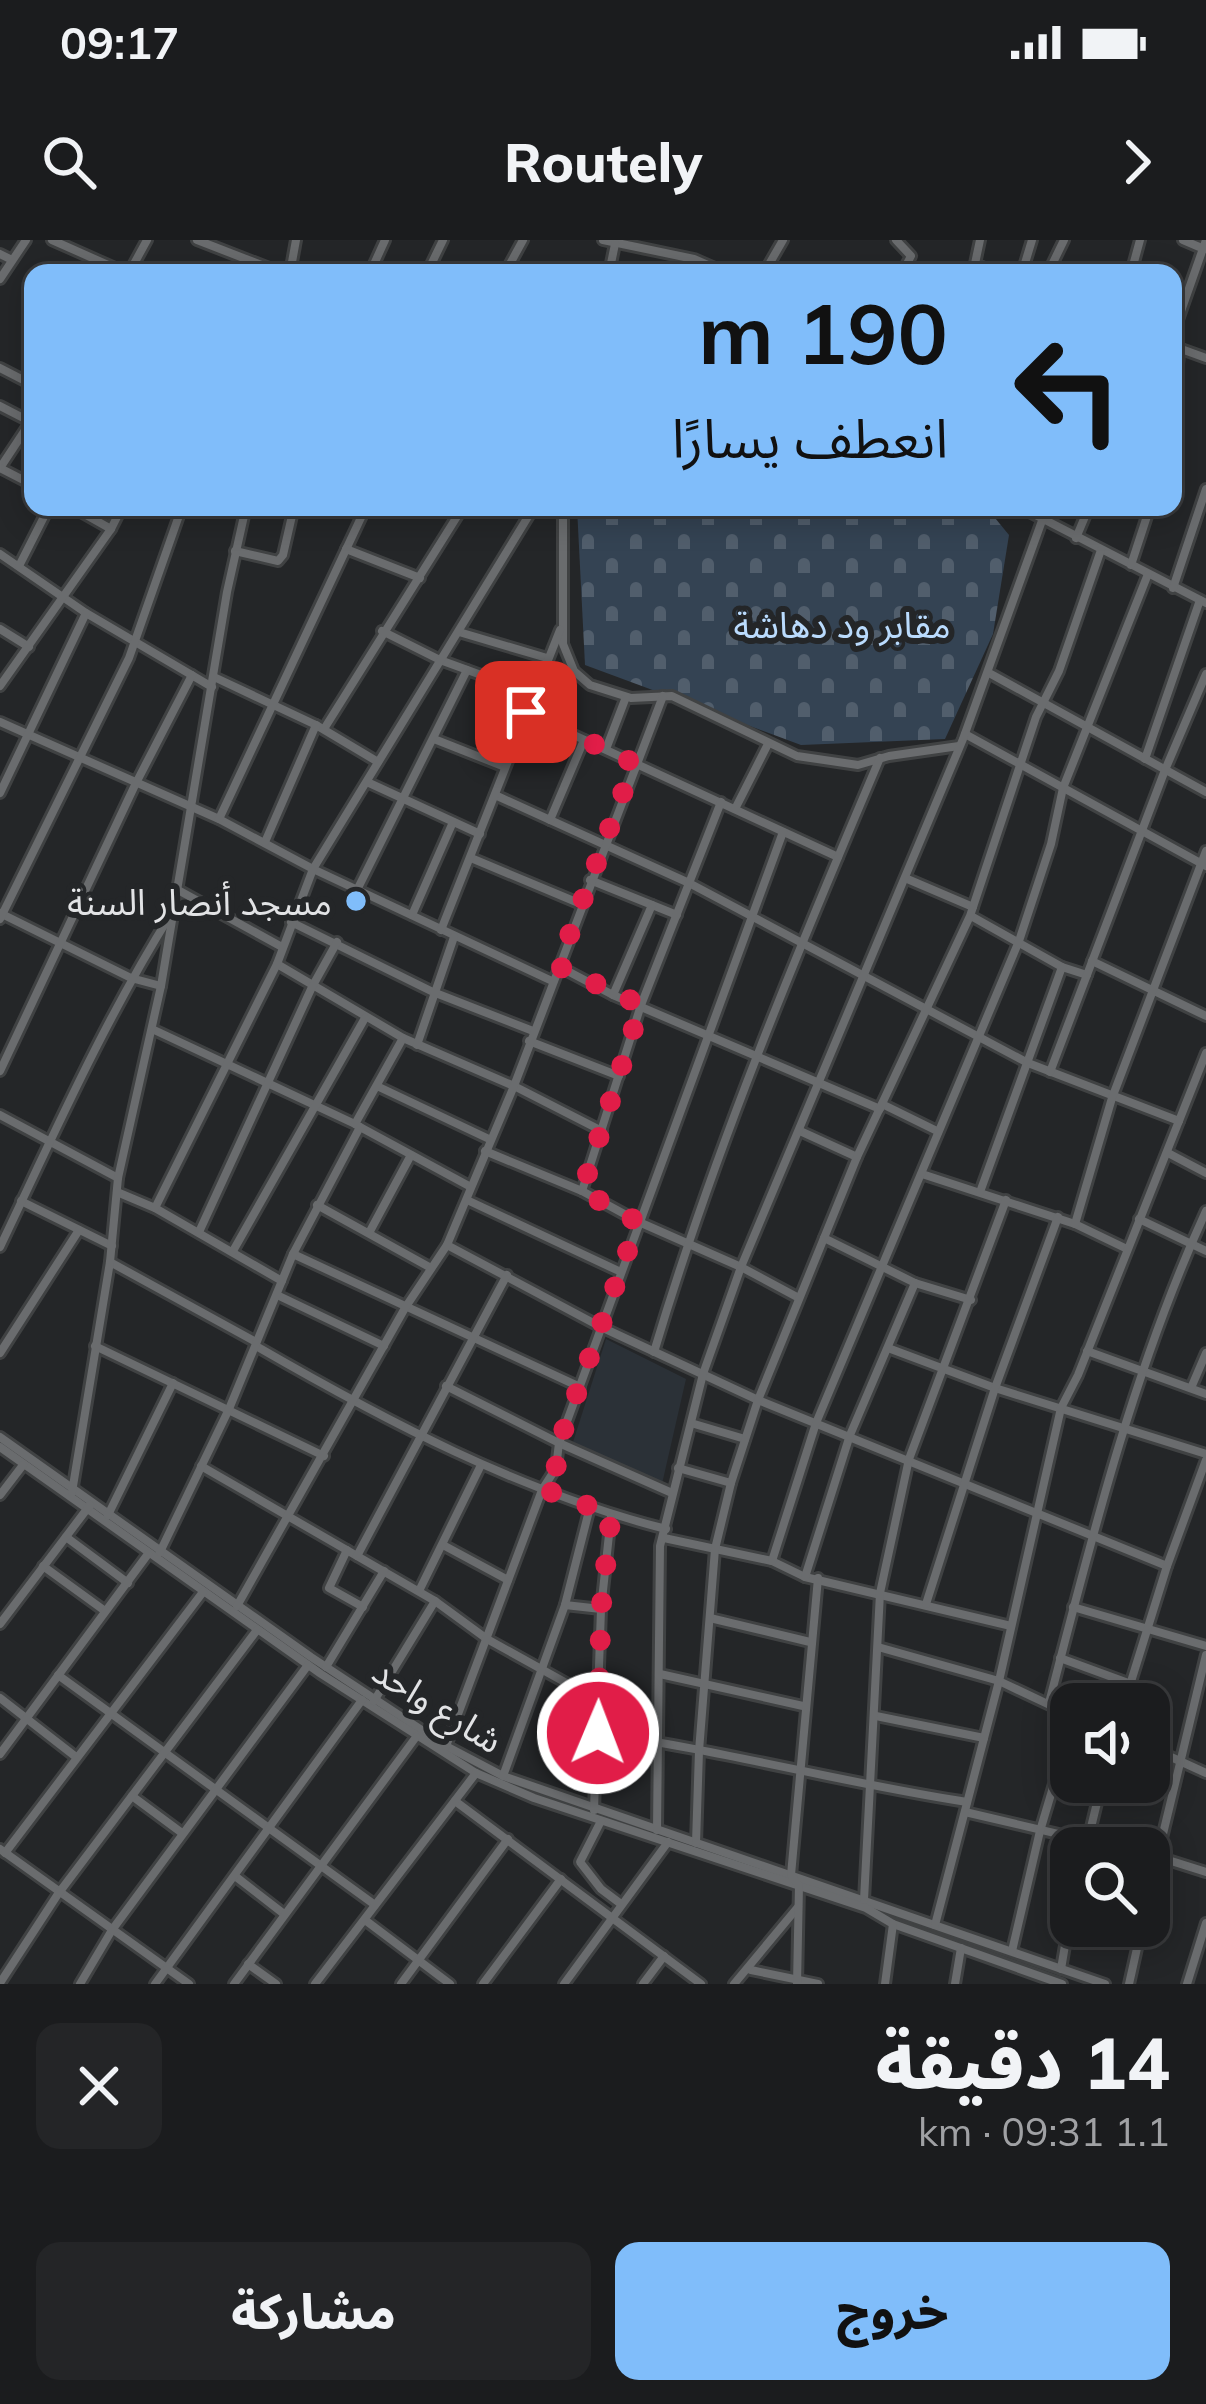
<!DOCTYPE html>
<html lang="ar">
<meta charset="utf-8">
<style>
:root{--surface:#1b1c1e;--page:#242527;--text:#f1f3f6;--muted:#a0a1a4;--line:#393a3c;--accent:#80bdfa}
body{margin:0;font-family:Mulish,"Noto Sans Arabic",sans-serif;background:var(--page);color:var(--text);direction:rtl;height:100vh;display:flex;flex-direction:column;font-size:45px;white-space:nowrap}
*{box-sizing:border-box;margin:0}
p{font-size:39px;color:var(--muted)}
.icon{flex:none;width:66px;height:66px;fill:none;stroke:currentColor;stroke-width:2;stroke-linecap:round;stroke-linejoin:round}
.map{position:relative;height:1744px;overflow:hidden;direction:ltr}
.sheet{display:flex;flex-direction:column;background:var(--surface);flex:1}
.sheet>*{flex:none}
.hud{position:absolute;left:24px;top:24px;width:1158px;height:252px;border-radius:24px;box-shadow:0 6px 30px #0003,0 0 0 3px var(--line);direction:rtl;background:#80bdfa;color:#111;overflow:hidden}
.controls{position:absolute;left:1050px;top:1443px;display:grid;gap:24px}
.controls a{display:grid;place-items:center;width:120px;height:120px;border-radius:24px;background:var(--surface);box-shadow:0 6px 30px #0003,0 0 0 3px var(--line);font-size:60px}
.pin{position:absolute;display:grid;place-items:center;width:102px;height:102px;color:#fff;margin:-51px;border-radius:24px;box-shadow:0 6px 18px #0006}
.me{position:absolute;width:132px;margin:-66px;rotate:1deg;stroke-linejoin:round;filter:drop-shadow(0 0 9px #0008)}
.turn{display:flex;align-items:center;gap:42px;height:252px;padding:0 36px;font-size:54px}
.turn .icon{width:156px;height:156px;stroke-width:2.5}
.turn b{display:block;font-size:84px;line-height:102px}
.round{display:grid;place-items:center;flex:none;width:126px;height:126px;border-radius:24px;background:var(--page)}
.headline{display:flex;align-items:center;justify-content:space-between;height:204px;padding:0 36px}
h1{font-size:72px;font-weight:800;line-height:90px}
.cta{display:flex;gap:24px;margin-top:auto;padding:24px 36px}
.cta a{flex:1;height:138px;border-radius:24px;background:var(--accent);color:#111;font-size:48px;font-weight:800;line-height:138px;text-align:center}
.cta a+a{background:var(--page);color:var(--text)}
.status{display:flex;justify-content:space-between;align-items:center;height:84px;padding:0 60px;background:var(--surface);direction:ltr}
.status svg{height:33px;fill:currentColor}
header{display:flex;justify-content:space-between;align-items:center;height:156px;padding:0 36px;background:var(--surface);font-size:54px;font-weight:800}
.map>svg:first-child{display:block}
.built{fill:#2b3137}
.cemetery{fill:url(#cemetery-stones)}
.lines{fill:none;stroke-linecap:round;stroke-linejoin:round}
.minor-casing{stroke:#404243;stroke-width:14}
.minor{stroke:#6a6c6e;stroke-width:8}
.route{stroke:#e11d48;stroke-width:21;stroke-dasharray:0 37.8}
.poi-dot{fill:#80bdfa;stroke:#242628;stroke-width:4.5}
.labels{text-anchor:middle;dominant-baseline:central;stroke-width:12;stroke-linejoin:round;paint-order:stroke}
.park-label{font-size:36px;fill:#badbfd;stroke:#242628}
.poi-label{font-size:36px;fill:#e2e3e5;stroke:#242628;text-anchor:end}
.street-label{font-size:36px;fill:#e2e3e5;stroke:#242628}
</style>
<div class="status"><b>09:17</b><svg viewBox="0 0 49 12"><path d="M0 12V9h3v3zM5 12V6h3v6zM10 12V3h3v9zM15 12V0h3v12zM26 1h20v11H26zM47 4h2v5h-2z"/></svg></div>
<header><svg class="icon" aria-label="forward" viewBox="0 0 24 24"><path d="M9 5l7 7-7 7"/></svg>Routely<svg class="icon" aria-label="search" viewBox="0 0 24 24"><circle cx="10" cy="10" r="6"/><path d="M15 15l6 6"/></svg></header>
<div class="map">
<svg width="1206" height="1744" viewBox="0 0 1206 1744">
<defs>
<pattern id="cemetery-stones" width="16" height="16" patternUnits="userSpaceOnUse" patternTransform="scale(3)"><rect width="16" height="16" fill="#344353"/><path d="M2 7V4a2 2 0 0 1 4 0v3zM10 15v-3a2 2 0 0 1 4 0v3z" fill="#515e6c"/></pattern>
</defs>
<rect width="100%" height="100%" fill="#242628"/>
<!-- built -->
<polygon class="built" points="606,1099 686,1139 662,1244 573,1202"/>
<!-- cemetery -->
<polygon class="cemetery" points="577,267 986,267 1009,295 993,394 945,499 801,505 585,425"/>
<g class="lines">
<!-- minor casing -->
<g class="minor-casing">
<g id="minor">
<polyline points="52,0 126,33"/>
<polyline points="197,0 282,33"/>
<polyline points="603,0 694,19 726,33"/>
<polyline points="896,0 911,16 902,33"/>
<polyline points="1183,0 1204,9"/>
<polyline points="0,14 12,20"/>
<polyline points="975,24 996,33"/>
<polyline points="129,33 147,0"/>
<polyline points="290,33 296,0"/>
<polyline points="370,33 385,0"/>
<polyline points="427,33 443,0"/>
<polyline points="505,33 523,0"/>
<polyline points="609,33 615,4"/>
<polyline points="764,33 783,0"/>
<polyline points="973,33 980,0"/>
<polyline points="1022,33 1032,0"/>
<polyline points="1048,33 1064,0"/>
<polyline points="1131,33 1140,0"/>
<polyline points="0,39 26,0"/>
<polyline points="1173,94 1206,0"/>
<polyline points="1173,106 1206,118"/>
<polyline points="0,128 33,145"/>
<polyline points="0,166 31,182"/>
<path d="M1173,197c8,-30 1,-58 7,-89"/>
<polyline points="0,228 33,178"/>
<polyline points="0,228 33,245"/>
<polyline points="72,267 111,289"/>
<polyline points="563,267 563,404 574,431 590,445 631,458 672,456 797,516 858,525 889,516 959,506"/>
<polyline points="1020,267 1206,363"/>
<polyline points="1076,298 1089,267"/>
<polyline points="346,309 420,338"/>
<polyline points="235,311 278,321 283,315 294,267"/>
<polyline points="0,314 86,373 212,447"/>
<polyline points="1131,325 1150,267"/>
<polyline points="19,326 49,267"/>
<polyline points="1173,348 1206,249"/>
<polyline points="0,389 29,407"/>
<polyline points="382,391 440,420 533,454"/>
<polyline points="459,392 547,418"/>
<polyline points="989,433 1206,552"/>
<polyline points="214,437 316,485 378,522"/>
<polyline points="0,446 111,289 122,267"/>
<polyline points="526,473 838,617"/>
<polyline points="0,482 219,579 313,629 552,741"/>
<polyline points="324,489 463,267"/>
<polyline points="965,494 1206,626"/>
<polyline points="434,499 505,527"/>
<polyline points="606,509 626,457"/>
<polyline points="1145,519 1200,360"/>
<polyline points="367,542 480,594"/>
<polyline points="0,553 86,373"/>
<polyline points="495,555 689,643 1028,823 1179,881"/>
<polyline points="735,569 768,504"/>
<polyline points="219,579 366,267"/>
<polyline points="550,580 584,500"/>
<polyline points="265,602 316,485"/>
<polyline points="471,618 581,664"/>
<polyline points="905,638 973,667"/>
<polyline points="590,640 677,675"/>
<polyline points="358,648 467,430"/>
<polyline points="178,650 282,707"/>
<polyline points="0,673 131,738 161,746"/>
<polyline points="412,675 453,582"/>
<polyline points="971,676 1062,727 1087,735"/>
<polyline points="0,679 129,418 182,267"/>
<polyline points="291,682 433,752 533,791"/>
<polyline points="441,690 560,390"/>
<polyline points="1092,721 1206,776"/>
<polyline points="277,724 403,798 514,846 602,891"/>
<polyline points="558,726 613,755 880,869"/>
<polyline points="613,755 652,665"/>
<polyline points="152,789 355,884"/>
<polyline points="529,801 619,836"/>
<polyline points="417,805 454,697"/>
<polyline points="0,831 135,545 192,435"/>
<polyline points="1050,832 1165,530 1206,434"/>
<polyline points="379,847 489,899"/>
<polyline points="882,864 937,891"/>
<polyline points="0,875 118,938"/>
<polyline points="360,887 469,946"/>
<polyline points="800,891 857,917"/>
<polyline points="485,911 582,951 639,982 741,1027 797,1057"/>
<polyline points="1168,913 1206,933"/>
<polyline points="922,934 1075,984 1125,1008"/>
<polyline points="582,951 641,765 721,562"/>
<polyline points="117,952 155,968 282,1041"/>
<polyline points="980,952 1062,727"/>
<polyline points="467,960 621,1032"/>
<polyline points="21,961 112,1006"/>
<polyline points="317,965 431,1028"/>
<polyline points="155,968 277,724 313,629 534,267"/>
<polyline points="1139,979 1206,1011"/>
<polyline points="1075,984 1112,858 1206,611"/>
<polyline points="199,992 312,747 337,702"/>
<polyline points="369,993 411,915"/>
<polyline points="824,998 915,1043 971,1060"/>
<polyline points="447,1005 601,1087 758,1160 1167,1326"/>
<path d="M0,1007c54,-113 104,-226 171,-333"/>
<polyline points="233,1011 365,778"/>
<polyline points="293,1014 580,1147"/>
<polyline points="110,1022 256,1102"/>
<polyline points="277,1055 384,1106"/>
<polyline points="95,1106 324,1216"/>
<path d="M256,1106c130,75 264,146 410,183"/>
<polyline points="888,1108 995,1148 1206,1214"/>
<polyline points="1087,1111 1206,1154"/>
<path d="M654,1112c61,-204 143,-399 226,-594"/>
<polyline points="0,1113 79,990"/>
<polyline points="446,1146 559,1203 672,1253"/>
<polyline points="1191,1148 1206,1113"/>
<polyline points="691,1183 745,1199"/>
<polyline points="0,1197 311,1417 446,1506 503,1536 1105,1744"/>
<polyline points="0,1207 321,1434 476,1533 534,1558 866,1668 893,1684 1062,1744"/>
<polyline points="201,1226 435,1361 487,1399 597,1460"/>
<polyline points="678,1228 731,1243"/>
<polyline points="72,1252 110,1022 118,938 161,746 227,352 246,267"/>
<polyline points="0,1255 23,1225"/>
<polyline points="108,1275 173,1143"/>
<polyline points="66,1297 128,1343"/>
<polyline points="664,1298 772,1321 805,1337 1011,1386"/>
<polyline points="443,1305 508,1340"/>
<polyline points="347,1310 329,1348 363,1367"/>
<polyline points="160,1312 229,1169 293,1014 360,887 355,884 403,798"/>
<polyline points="357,1316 507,1035"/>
<polyline points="772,1321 816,1183 1019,701 1051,604 1063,548 1148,334"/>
<polyline points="43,1326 105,1371"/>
<polyline points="805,1337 850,1195 915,1043"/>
<polyline points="419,1351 481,1225"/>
<polyline points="926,1364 995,1148 1058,977"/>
<polyline points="565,1365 601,1369"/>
<polyline points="237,1366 405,1068 447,1005 514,846 663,456"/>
<polyline points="1073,1367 1206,1406"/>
<polyline points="710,1378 810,1402"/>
<polyline points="0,1384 90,1265"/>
<polyline points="878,1407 999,1441 1071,1475"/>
<polyline points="1060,1418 1131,1444"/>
<polyline points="326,1427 384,1331"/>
<polyline points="660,1434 803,1466"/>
<polyline points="58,1435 375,1665"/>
<polyline points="0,1458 76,1517"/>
<polyline points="374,1461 435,1361"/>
<path d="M1049,1463c43,-167 85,-335 157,-492"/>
<polyline points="1124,1464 1167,1326 1206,1220"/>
<polyline points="876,1476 984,1498"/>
<path d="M598,1493c124,17 245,50 369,69"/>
<polyline points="446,1506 542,1250 556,1228 559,1203 783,592"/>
<polyline points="1149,1507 1206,1533"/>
<polyline points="0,1514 148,1314"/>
<polyline points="503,1536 565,1365 590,1267"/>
<polyline points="132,1556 182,1593"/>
<polyline points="455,1561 701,1744"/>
<polyline points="594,1570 601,1369 611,1276"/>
<polyline points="965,1572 1118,1608"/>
<polyline points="601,1581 580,1622 601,1649 621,1664"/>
<polyline points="657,1590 660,1306 703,1134 741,1027 963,499 1047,267"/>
<polyline points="696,1603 699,1511 715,1309 731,1243 758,1160 857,917 970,676 1036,477 1059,431 1101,310"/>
<polyline points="1086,1608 1102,1542"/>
<polyline points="0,1609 189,1744"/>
<polyline points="5,1613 203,1352"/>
<polyline points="1149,1614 1206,1632"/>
<polyline points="235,1636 284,1674"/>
<polyline points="1149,1652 1206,1415"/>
<polyline points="864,1660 880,1353 909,1219 1006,960"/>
<polyline points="365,1680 450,1744"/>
<polyline points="935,1685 999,1441 1061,1168 1078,1135 1206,813"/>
<polyline points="1012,1711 1040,1591 1071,1487"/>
<polyline points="248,1724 276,1744"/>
<polyline points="1061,1729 1071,1670"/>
<polyline points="751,1730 818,1744"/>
<polyline points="0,1743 58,1654 257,1390"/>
<polyline points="80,1744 112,1690 308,1425"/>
<polyline points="155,1744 362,1460"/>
<polyline points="234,1744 416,1497"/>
<polyline points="315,1744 476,1533"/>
<polyline points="401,1744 508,1599"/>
<polyline points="483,1744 561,1639"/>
<polyline points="564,1744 668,1602"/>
<polyline points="643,1744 664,1716"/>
<polyline points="734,1744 798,1667"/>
<polyline points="797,1744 799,1646 791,1635 818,1338"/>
<polyline points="885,1744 893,1684"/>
<polyline points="955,1744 961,1708"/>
<polyline points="1129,1744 1142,1686"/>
<polyline points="1187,1744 1206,1683"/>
</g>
</g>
<!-- minor -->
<use href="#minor" class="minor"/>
</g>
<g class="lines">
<!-- route -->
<polyline class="route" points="526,472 634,523 558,726 641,765 582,951 638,982 559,1203 556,1228 542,1250 564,1255 611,1276 601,1369 598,1493"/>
</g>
<!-- markers -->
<circle class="poi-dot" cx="356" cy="661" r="12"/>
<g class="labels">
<!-- park labels -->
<g class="park-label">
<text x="842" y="384">مقابر ود دهاشة</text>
</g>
<!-- poi labels -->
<g class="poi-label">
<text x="332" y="661">مسجد أنصار السنة</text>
</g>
<!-- street labels -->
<g class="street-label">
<text transform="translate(438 1465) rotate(32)">شارع واحد</text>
</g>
</g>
</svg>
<div class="controls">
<a><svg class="icon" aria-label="sound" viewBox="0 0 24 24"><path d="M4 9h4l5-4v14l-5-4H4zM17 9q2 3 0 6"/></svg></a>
<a><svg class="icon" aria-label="search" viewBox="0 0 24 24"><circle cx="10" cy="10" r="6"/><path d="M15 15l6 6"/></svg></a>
</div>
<div class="pin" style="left:526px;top:472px;background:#d93025"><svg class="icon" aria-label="arrive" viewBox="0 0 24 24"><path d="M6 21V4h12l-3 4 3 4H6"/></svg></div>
<svg class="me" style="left:598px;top:1493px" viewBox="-20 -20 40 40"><circle r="17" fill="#e11d48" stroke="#fff" stroke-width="3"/><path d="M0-11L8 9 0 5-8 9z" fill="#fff"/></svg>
<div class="hud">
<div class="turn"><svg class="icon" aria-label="left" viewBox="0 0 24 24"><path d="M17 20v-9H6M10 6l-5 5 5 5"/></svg><div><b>190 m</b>انعطف يسارًا</div></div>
</div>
</div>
<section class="sheet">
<div class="headline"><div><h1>14 دقيقة</h1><p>1.1 km · 09:31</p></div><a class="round"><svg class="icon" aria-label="close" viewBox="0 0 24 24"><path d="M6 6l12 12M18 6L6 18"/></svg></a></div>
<div class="cta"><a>خروج</a><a>مشاركة</a></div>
</section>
